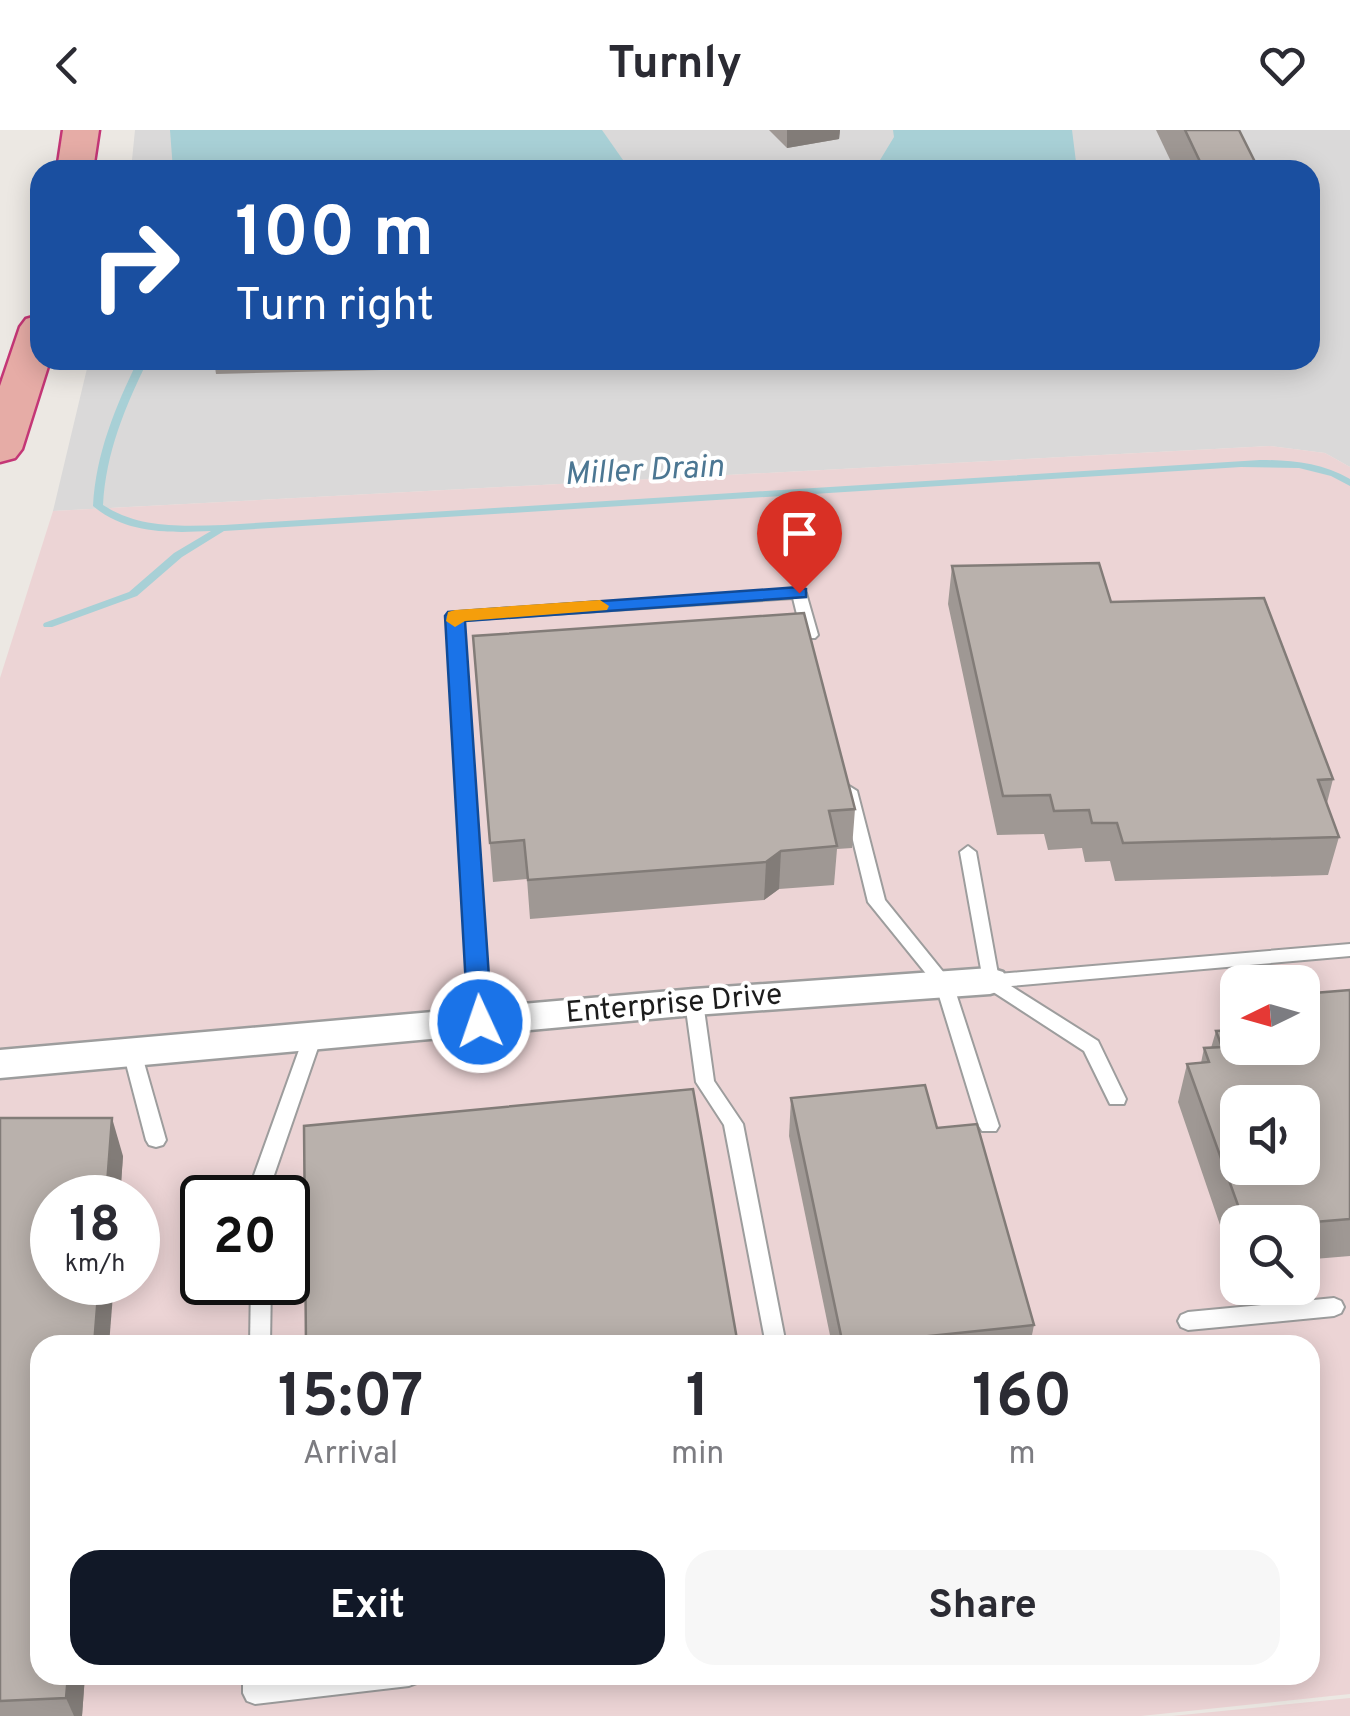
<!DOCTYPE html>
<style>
:root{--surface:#fff;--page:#f7f7f7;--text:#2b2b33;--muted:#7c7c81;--accent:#111827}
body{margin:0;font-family:Overpass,sans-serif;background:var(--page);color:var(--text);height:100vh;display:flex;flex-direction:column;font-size:38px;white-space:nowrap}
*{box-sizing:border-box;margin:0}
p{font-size:32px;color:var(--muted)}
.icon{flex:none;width:55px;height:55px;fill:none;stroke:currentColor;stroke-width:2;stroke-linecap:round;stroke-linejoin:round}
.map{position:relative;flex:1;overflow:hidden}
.sheet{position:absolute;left:30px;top:1205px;width:1290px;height:350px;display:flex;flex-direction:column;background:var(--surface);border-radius:30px;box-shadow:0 5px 25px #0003}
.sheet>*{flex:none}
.banner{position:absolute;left:30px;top:30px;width:1290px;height:210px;border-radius:30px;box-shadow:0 5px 25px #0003;background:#1a4fa0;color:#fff;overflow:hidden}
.needle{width:65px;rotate:265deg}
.fabs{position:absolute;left:1220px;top:835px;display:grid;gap:20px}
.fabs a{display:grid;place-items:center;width:100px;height:100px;border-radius:20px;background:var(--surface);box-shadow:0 5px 25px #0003;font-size:50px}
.speed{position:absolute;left:30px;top:1045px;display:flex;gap:20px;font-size:50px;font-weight:700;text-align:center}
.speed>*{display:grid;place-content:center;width:130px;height:130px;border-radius:50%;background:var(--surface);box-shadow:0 5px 25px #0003;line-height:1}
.speed small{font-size:25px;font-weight:400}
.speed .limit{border:5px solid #111;border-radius:15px;background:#fff;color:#111}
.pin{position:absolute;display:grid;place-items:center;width:85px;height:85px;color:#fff;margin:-102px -42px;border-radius:50% 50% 50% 0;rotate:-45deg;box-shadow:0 0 10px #0007}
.pin .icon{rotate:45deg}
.me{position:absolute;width:110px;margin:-55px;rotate:357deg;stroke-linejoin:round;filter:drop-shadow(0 0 8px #0008)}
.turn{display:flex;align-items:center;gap:35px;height:210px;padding:0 40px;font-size:45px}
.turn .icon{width:130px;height:130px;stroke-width:2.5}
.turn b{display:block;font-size:70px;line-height:85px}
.eta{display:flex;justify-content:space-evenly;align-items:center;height:170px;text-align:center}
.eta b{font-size:60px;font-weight:700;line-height:70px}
.primary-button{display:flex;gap:20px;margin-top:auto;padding:20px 40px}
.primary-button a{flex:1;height:115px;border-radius:30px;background:var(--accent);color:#fff;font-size:40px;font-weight:700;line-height:115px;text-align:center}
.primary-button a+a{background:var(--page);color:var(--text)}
header{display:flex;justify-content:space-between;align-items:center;height:130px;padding:0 40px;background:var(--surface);font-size:45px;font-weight:700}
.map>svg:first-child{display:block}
.residential{fill:#dad9d9}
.commercial{fill:#ecd4d5;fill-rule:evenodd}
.water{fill:#a8d0d6}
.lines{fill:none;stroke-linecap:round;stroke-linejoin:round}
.stream{fill:#a8d0d6;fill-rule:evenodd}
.service-casing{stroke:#9d9d9d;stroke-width:4}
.minor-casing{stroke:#9d9d9d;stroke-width:5}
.trunk-casing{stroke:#c43676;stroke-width:5}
.service{fill:#fff;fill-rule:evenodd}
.minor{fill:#fff;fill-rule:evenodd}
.trunk{fill:#e6aca6;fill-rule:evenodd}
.wall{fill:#9f9894}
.shaded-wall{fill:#827c78}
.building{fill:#b9b1ac;stroke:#827c78;stroke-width:2.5;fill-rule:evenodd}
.route{fill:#1a73e8;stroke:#114b97;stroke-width:2.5}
.slow{fill:#f59e0b}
.labels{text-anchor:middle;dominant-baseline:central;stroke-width:8;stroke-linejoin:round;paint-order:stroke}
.street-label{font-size:30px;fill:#1c1c1c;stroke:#fff}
.water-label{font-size:32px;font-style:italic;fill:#4c7793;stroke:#fff}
</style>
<header><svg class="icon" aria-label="back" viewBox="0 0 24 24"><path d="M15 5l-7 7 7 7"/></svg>Turnly<svg class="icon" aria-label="heart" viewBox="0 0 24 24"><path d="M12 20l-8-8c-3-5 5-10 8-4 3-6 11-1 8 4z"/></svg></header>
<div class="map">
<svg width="1350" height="1586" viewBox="0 0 1350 1586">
<rect width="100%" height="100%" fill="#ece8e3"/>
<!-- residential -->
<polygon class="residential" points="135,0 1350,0 1350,337 1325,323 1270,316 53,381 89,230 1310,230 1310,40 131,40"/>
<!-- commercial -->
<g class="commercial">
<path d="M1270,316l55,7 25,14v1227l-209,22h-1141v-1038l53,-167zM1238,852h64v66h-64zM1238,972h64v66h-64zM52,1068h86v84h-86zM202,1068h86v84h-86zM1238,1092h64v66h-64zM40,1215h1270v330h-1270z"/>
<polygon points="1350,1568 1350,1586 1172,1586"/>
</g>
<!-- water -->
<g class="water">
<polygon points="170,0 602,0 630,40 173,40"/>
<polygon points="893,0 1072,0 1077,40 874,40 894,7"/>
</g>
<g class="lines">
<!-- stream -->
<path class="stream" d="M138,230h10c-23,47 -42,92 -45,145 37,24 78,21 121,20l1036,-65c32,0 62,3 90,19v7l-19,-10 -32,-8 -58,-1 -1017,64 -42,26 -45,39 -85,31h-8l-1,-2 1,-2 85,-31 45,-39 37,-22c-41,2 -85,3 -118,-25 3,-53 22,-98 45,-146z"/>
<!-- service casing -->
<g class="service-casing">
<g id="service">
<polygon points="799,459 806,463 818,505 815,508 805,508 802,505 793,468 463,490 489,891 486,896 474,896 471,891 447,486 450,483"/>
<polygon points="849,656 857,661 885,770 953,854 999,996 996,1001 982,1001 979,996 936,856 868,772 841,661"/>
<polygon points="968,716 976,722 998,844 1350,814 1350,826 1011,856 1098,911 1126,969 1124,974 1110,974 1084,921 984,856 960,722"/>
<polygon points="694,865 700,867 703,872 714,951 743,994 786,1215 766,1215 724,995 696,952 685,872 688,867"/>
<polygon points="313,899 320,901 322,906 273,1048 273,1068 253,1068 253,1048 304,906 306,901"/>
<polygon points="132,915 139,917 141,922 166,1010 163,1015 156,1017 149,1015 146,1010 123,922 125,917"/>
<polygon points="251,1152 271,1152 270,1215 250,1215"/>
<polygon points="1334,1168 1341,1171 1344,1177 1341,1183 1334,1186 1188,1200 1181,1197 1178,1191 1181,1185 1188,1182"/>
<polygon points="243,1545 267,1545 267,1550 313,1545 421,1545 417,1553 409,1556 255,1574 247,1571 243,1563"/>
</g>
</g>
<!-- minor casing -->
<g class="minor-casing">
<polygon id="minor" points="990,838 1003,842 1008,851 1003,860 990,864 694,885 0,948 0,920 694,859"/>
</g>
<!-- trunk casing -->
<g class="trunk-casing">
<g id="trunk">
<polygon points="63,0 99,0 93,40 57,40"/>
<polygon points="40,185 40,230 50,230 22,319 15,328 0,332 0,256 20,197 26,189"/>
</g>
</g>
<!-- service -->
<use href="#service" class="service"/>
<!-- minor -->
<use href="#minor" class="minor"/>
<!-- trunk -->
<use href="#trunk" class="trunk"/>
</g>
<!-- wall -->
<g class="wall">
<polygon points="769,0 840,0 839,9 787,18"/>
<polygon points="1156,0 1239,0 1259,40 1175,40"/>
<polygon points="214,230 642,230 642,234 216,244"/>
<polygon points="952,436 1111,472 1333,649 1327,673 1339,707 1328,745 1115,751 1110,731 1085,732 1082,718 1048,720 1044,704 997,705 948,474"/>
<polygon points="473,506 855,679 852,718 837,719 834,755 779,759 764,770 530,789 527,749 493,752"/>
<polygon points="1350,860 1350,1126 1302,1130 1302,1092 1238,1092 1238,1135 1234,1136 1178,972 1187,934 1201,933 1204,918 1211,918 1216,901 1221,901 1229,870 1238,869 1238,918"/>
<polygon points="791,968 937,998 1034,1195 1030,1215 832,1215 789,1006"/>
<polygon points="0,988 123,1026 120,1068 52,1068 85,1545 82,1586 0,1586"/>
</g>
<!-- shaded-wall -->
<g class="shaded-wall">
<polygon points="787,0 840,0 839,9 787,18"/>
<polygon points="781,721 779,759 764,770 766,732"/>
<polygon points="112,988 123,1026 120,1068 106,1068"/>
<polygon points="99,1152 114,1152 109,1215 94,1215"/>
<polygon points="68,1545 85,1545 82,1586 74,1586 66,1568"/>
</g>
<!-- building -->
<g class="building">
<polygon points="1185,0 1239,0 1259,40 1204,40"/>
<polygon points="1099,433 1111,472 1264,468 1333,649 1318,650 1339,707 1123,713 1117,693 1092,693 1089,680 1054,681 1050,665 1003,666 952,436"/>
<polygon points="804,483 855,679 829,681 837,716 781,721 766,732 528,750 524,710 490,713 473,506"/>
<path d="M1350,860v229l-48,4 -58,-1 -57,-158 22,-2 -5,-14 18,-1 -6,-16 22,-1v18h64v-54zM1238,972h64v66h-64z"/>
<polygon points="1238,869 1238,894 1229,870"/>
<polygon points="925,955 937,998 977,994 1034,1195 843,1215 791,968"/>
<polygon points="693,959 738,1215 306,1215 304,996"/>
<polygon points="0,988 112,988 106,1068 52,1068 52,1152 99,1152 94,1215 40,1215 40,1545 68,1545 66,1568 0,1571"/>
</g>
<!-- route -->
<polygon class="route" points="799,457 806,459 806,467 465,491 492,892 480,900 472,898 468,892 445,486 448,482"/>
<!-- slow -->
<polygon class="slow" points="600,470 609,476 607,480 465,491 455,497 446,491 448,482 455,480"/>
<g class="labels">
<!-- street labels -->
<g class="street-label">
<text transform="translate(674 875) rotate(-5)">Enterprise Drive</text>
</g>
<!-- water labels -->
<g class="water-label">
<text transform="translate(644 342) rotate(-3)">Miller Drain</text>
</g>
</g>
</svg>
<div class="fabs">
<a><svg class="needle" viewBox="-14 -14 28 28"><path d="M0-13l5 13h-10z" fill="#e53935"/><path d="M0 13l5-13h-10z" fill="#7c7c81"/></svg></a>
<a><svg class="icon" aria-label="sound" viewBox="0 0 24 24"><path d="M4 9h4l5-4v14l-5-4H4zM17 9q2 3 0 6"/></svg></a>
<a><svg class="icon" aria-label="search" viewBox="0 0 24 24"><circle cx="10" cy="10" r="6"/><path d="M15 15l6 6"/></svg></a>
</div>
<div class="speed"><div>18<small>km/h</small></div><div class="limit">20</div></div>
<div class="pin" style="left:799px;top:463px;background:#d93025"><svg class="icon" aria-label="arrive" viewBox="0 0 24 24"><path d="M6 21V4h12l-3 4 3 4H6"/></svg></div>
<svg class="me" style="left:480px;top:892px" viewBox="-20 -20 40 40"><circle r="17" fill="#1a73e8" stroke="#fff" stroke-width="3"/><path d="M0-11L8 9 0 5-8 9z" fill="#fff"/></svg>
<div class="banner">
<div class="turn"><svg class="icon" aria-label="right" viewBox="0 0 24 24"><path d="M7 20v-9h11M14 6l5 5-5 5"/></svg><div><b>100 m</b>Turn right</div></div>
</div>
<section class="sheet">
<div class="eta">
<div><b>15:07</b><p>Arrival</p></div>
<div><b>1</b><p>min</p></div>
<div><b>160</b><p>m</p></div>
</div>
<div class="primary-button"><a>Exit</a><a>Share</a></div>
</section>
</div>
